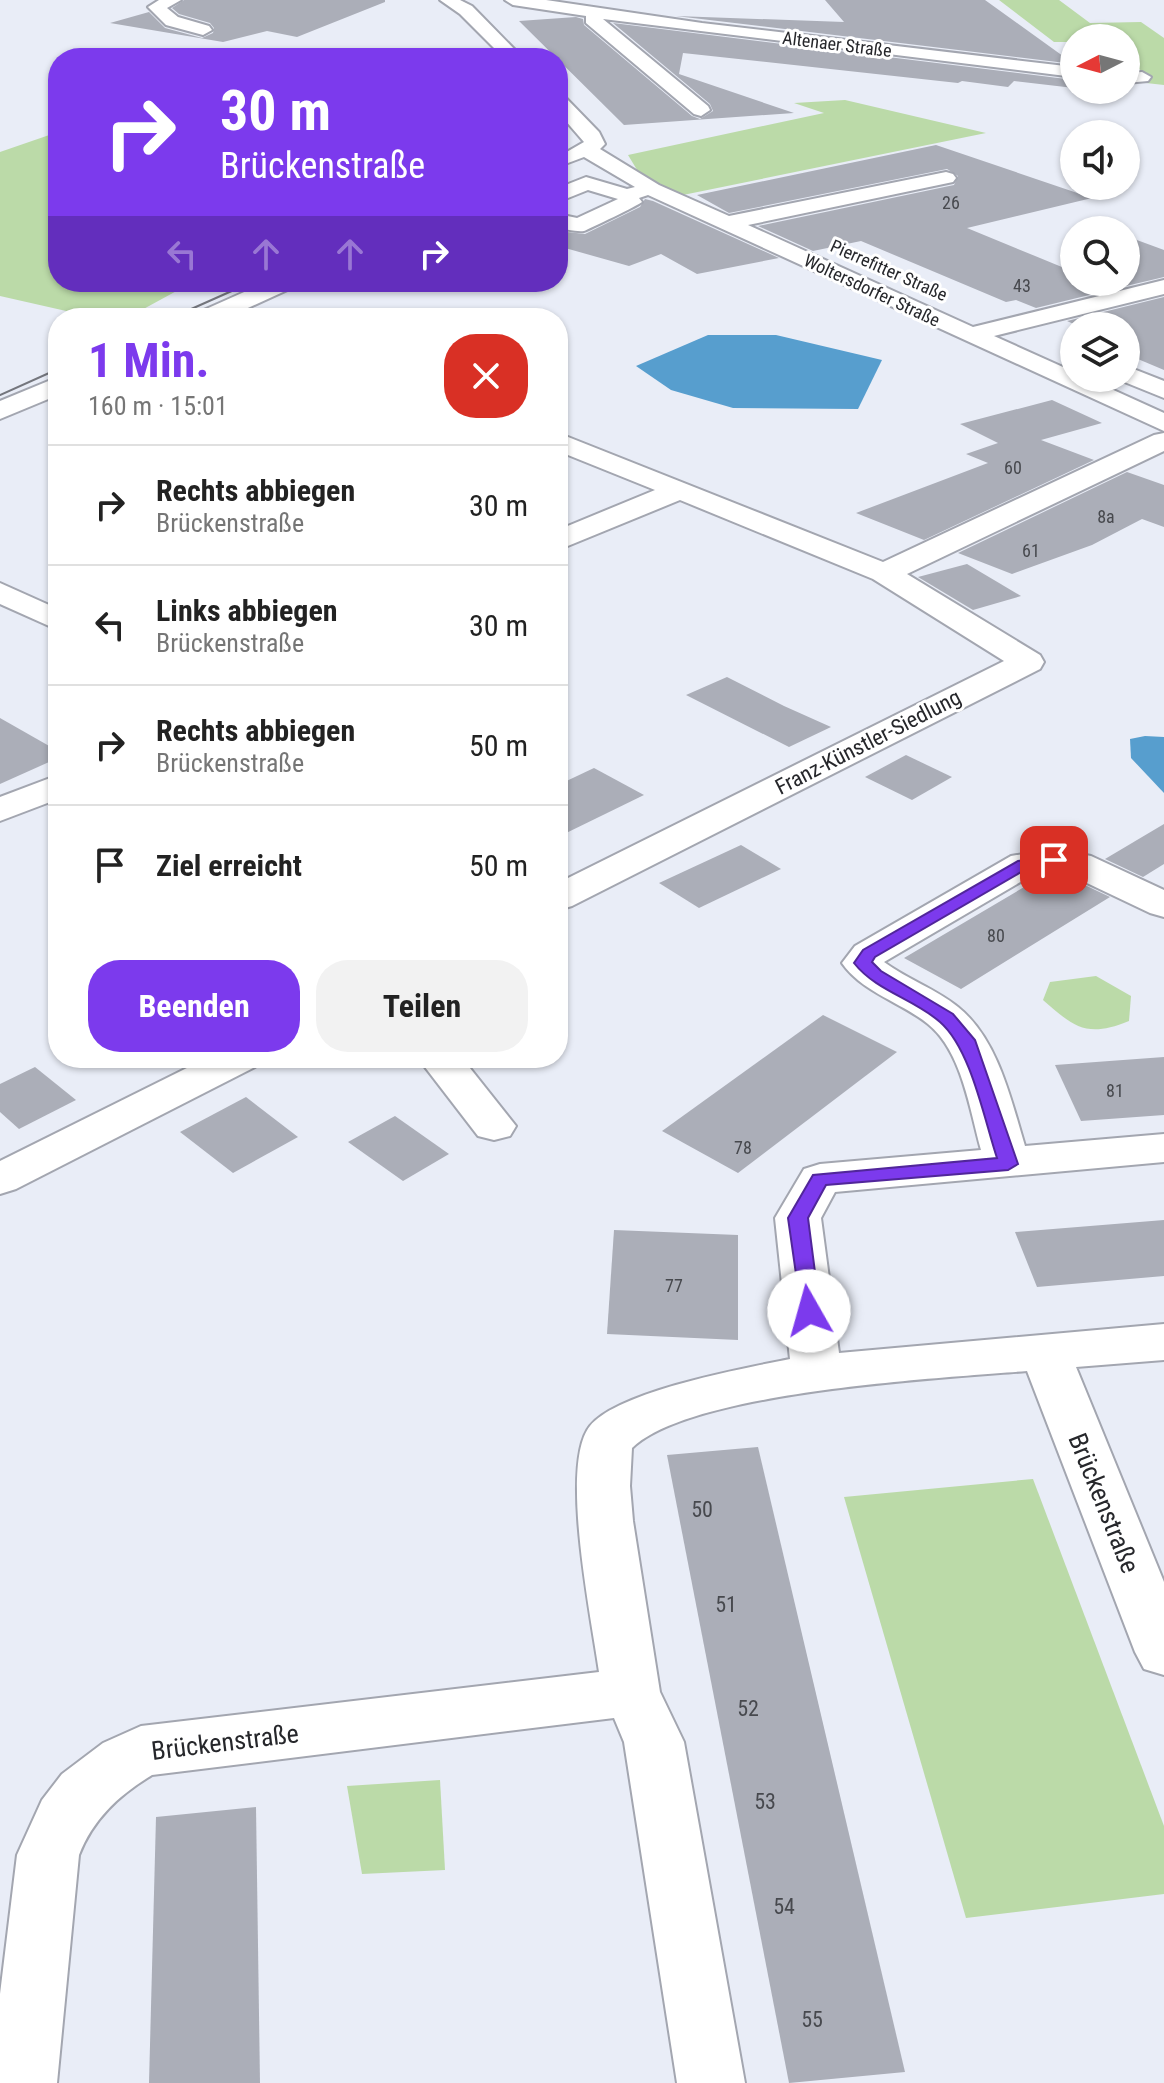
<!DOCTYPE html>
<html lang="de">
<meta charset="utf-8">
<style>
:root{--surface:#fff;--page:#f2f2f2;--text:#222;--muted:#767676;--line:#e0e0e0;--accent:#7c3aed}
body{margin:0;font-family:"Roboto Condensed",sans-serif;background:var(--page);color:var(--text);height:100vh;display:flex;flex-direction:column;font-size:30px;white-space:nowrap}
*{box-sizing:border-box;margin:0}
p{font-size:26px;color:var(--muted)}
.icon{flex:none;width:44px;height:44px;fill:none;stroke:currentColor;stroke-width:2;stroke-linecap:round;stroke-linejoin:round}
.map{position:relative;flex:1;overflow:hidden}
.side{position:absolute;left:48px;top:308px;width:520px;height:760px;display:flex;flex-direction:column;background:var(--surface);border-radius:32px;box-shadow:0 2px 6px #0004}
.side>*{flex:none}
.hud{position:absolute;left:48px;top:48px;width:520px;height:244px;border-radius:32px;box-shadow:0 2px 6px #0004;background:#7c3aed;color:#fff;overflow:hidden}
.needle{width:52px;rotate:264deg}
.controls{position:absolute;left:1060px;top:24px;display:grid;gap:16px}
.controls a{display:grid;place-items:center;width:80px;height:80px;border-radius:50%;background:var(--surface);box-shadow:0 2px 6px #0004;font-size:40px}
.pin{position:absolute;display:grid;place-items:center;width:68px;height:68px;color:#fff;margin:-34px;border-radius:16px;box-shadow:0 4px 12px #0006}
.me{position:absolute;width:88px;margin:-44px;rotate:353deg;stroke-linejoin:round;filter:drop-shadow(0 0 6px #0008)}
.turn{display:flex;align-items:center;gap:28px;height:168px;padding:0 40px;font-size:36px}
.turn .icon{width:104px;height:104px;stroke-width:2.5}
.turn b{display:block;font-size:56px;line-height:68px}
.lanes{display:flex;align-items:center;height:76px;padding:0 40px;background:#0003;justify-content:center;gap:40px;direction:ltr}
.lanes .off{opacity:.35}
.round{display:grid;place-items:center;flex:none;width:84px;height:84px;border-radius:32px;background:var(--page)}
.head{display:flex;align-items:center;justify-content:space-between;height:136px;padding:0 40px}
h1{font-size:48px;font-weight:700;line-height:60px;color:var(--accent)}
.cta{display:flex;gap:16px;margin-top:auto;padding:16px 40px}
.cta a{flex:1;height:92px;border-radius:32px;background:var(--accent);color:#fff;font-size:32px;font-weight:700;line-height:92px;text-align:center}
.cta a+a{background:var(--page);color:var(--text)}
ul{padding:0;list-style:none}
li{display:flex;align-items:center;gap:24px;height:120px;padding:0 40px;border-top:2px solid var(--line)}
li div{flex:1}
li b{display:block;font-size:30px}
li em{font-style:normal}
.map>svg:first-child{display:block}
.green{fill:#bbdaa8}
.water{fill:#579ece}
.building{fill:#abaeb8}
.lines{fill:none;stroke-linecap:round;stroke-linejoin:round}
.minor-casing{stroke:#a3a6b0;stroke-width:4}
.minor{fill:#fff;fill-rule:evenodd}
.tram{stroke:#74767d;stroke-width:2}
.route{fill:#7c3aed;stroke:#51269a;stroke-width:2}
.labels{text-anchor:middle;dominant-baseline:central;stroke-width:6;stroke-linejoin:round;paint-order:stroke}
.far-street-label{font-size:18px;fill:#26272b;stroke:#fff}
.number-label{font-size:18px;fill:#47494e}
.street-label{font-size:22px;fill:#26272b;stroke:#fff}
.near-number-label{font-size:22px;fill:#47494e}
.near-street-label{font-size:26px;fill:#26272b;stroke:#fff}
</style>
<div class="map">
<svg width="1164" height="2083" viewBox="0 0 1164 2083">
<rect width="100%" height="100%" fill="#e9edf7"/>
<!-- green -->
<g class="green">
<polygon points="999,0 1059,0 1090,23 1141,22 1164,38 1164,85 1137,82 1151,78 1126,59 1126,38 1074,38 1074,42 1054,42"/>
<polygon points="845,100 986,133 678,196 642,178 628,155 824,113 794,103"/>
<polygon points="58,132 58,282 193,282 127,318 97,318 0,296 0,152"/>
<path d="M1096,976l35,20 -2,25c-42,17 -54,7 -86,-21l7,-18z"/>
<polygon points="1033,1479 1164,1826 1164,1894 966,1918 844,1497"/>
<polygon points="440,1780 445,1870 362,1874 347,1786"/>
</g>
<!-- water -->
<g class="water">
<polygon points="708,335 776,335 882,360 858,409 733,408 671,390 636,366"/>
<polygon points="1145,736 1164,737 1164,793 1131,758 1130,739"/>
</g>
<!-- building -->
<g class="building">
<polygon points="184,0 385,0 385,2 297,37 267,31 223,42 110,23 149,12 165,28 202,38 213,33 214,28 210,23 179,14 172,8"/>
<polygon points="825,0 985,0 1074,64 676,16 844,22"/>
<polygon points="576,17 583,19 584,25 692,116 700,119 713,111 710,104 613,23 1074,80 1074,88 1014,81 1008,87 962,81 958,83 683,53 679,74 794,113 624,125 519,21"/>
<polygon points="936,145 1092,198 967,228 1074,272 1074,282 1097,282 1114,289 1036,308 1016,300 1006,302 861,241 813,251 758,226 954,185 958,176 947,169 729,213 697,195"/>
<polygon points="645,199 653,201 779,258 697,274 661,254 629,266 558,246 558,231 585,234 640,207"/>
<polygon points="1126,236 1164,250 1164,277 1126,286"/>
<polygon points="1164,297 1164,370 1126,354 1126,326 1078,326 1067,321"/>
<polygon points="1052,400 1102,423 1041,440 1094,460 924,540 856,513 988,463 966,454 998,443 960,424"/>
<polygon points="1127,472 1164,485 1164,527 1142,519 1092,545 1012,574 958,553"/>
<polygon points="967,564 1021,596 973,610 918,577"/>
<polygon points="727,677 784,706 831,727 789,747 686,695"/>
<polygon points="0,718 58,751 58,758 0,784"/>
<polygon points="906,755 952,777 912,800 865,777"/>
<polygon points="594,768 644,795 558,837 558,785"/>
<polygon points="1164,824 1164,864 1143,877 1105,859"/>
<polygon points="741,845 781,869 699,908 659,883"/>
<polygon points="1072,879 1110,897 961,989 904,958 1031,883 1050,892"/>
<polygon points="823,1015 897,1052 738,1173 662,1131"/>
<polygon points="1164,1057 1164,1115 1081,1121 1055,1065"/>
<polygon points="35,1067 76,1100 19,1129 0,1112 0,1084"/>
<polygon points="246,1097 298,1137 233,1173 180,1132"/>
<polygon points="395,1116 449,1154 403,1181 348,1142"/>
<polygon points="1164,1220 1164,1276 1037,1287 1015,1232"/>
<polygon points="614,1230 738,1235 738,1340 607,1334"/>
<polygon points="758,1447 905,2072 789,2083 667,1455"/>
<polygon points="256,1807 260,2083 149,2083 156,1817"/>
</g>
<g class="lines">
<!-- minor casing -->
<g class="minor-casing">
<g id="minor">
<polygon points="159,0 181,0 167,8 178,17 209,26 212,30 203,35 166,25 148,7"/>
<polygon points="440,0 460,0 472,6 523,58 504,58 460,14"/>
<polygon points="505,0 546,0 702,23 1074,67 1074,77 603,19 708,106 710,110 701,116 694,114 586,23 586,16 513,5"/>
<polygon points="1142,72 1151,77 1148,81 1126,83 1126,73"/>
<path d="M558,95l7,2 34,35 6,12 -5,5 59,36 70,31 217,-44 7,2 3,4 -3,4 -205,43 225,102 191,-47v14l-170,42 80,36v6h13l77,35v18l-516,-236 -9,3 3,4c-3,3 -53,27 -58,29 -8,1 -18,-2 -26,-3v-14l19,4 41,-19 -30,-9 -30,12v-14l28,-11 41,12 8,-2 -51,-30 -16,6 -7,-2 -3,-4 26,-15 -26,-30z"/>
<polygon points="267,282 298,282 294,287 226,318 194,318 197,313"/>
<polygon points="1126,366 1164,381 1164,398 1117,379 1126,378"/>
<polygon points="58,377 58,395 0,419 0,401"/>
<polygon points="558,433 883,562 1154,435 1164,433 1164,451 907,574 1040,655 1044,662 1040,669 572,906 558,910 558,883 1004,661 873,579 680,500 558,550 558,530 655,490 558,451"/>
<polygon points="0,583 58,609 58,630 0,604"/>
<polygon points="58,775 58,799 0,821 0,797"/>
<path d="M1054,849l37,7 73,34v27l-14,-4 -82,-39 -14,-3 -20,3 -150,88c23,17 52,27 74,45 40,32 53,93 67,139l139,-12v28l-329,30 -14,26 18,135 325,-29v36l-88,7 88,215v93l-20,-6 -9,-17 -108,-281c-85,7 -336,20 -395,77l-2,38 3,35 27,171 24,50 61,341h-68l-53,-341 -10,-24 -462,57c-33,20 -59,44 -73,80l-22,228h-57v-89l17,-139 25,-55 20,-26 41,-31 38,-17 458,-54c-7,-51 -40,-208 -9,-246 28,-35 155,-58 200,-67l-15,-141 29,-49 16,-5 161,-14c-11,-39 -19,-99 -53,-126 -27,-22 -65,-31 -86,-61l13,-17 156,-90z"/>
<polygon points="207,1058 261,1058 255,1067 16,1189 0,1194 0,1161"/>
<polygon points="418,1058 462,1058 516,1126 510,1136 494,1140 478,1136"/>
</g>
</g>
<!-- minor -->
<use href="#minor" class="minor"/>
<!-- tram -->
<g class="tram">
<polyline points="171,318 252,282"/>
<polyline points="0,395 58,369"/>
</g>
</g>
<!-- route -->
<path class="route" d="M1054,856l6,1v7l-32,4 -153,89 -3,5 9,9 72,43 22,26 43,124 -10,6 -182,15 -18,33 12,93 -4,5h-14l-14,-98 25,-43 184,-17c-13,-39 -26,-109 -57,-136 -26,-23 -64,-31 -86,-59l9,-13 155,-89z"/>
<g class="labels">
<!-- far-street labels -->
<g class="far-street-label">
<text transform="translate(837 44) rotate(7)">Altenaer Straße</text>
<text transform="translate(889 270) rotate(24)">Pierrefitter Straße</text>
<text transform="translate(872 290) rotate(25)">Woltersdorfer Straße</text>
</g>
<!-- number labels -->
<g class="number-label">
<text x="951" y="202">26</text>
<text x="1022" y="285">43</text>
<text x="1013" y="467">60</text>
<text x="1106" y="516">8a</text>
<text x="1031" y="550">61</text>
<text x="996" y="935">80</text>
<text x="1115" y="1090">81</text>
<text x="743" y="1147">78</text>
<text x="674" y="1285">77</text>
</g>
<!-- street labels -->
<g class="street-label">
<text transform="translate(868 742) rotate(-27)">Franz-Künstler-Siedlung</text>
</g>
<!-- near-number labels -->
<g class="near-number-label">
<text x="702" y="1509">50</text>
<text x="726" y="1604">51</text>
<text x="748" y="1708">52</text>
<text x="765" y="1801">53</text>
<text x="784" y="1906">54</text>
<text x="812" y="2019">55</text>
</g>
<!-- near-street labels -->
<g class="near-street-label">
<text transform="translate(1104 1503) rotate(68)">Brückenstraße</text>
<text transform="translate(225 1742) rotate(-7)">Brückenstraße</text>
</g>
</g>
</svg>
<div class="controls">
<a><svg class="needle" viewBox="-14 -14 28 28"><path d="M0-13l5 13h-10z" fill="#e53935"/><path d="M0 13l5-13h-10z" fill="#767676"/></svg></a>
<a><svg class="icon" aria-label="sound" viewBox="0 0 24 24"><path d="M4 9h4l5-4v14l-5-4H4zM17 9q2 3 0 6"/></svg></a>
<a><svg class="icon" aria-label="search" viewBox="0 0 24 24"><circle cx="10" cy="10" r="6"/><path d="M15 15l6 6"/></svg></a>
<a><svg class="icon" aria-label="layers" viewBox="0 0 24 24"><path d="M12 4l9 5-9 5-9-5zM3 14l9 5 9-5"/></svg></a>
</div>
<div class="pin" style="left:1054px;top:860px;background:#d93025"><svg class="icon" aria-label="arrive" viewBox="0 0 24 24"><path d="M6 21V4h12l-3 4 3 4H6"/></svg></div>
<svg class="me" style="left:809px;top:1311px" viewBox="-20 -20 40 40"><circle r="19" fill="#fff"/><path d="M0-13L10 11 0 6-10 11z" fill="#7c3aed"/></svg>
<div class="hud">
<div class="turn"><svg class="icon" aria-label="right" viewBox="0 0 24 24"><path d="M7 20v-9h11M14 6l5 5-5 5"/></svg><div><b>30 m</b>Brückenstraße</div></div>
<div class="lanes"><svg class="icon off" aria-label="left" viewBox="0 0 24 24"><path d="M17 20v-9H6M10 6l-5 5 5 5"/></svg><svg class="icon off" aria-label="ahead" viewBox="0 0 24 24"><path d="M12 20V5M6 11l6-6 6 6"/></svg><svg class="icon off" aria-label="ahead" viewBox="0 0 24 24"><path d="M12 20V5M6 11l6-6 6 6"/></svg><svg class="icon" aria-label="right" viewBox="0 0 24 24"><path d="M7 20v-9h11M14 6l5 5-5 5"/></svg></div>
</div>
<section class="side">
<div class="head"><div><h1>1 Min.</h1><p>160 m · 15:01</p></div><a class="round" style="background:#d93025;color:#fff"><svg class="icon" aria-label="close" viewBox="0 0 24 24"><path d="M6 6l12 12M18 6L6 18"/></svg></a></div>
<ul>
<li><svg class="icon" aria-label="right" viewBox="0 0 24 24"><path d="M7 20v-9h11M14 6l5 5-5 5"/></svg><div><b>Rechts abbiegen</b><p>Brückenstraße</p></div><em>30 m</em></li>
<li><svg class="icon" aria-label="left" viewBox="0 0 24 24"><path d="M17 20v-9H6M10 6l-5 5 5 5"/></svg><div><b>Links abbiegen</b><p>Brückenstraße</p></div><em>30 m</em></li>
<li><svg class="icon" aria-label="right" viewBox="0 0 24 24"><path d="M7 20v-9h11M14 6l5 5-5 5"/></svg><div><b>Rechts abbiegen</b><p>Brückenstraße</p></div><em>50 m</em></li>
<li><svg class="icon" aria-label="arrive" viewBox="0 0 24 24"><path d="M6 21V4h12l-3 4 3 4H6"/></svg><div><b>Ziel erreicht</b></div><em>50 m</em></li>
</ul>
<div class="cta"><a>Beenden</a><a>Teilen</a></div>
</section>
</div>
